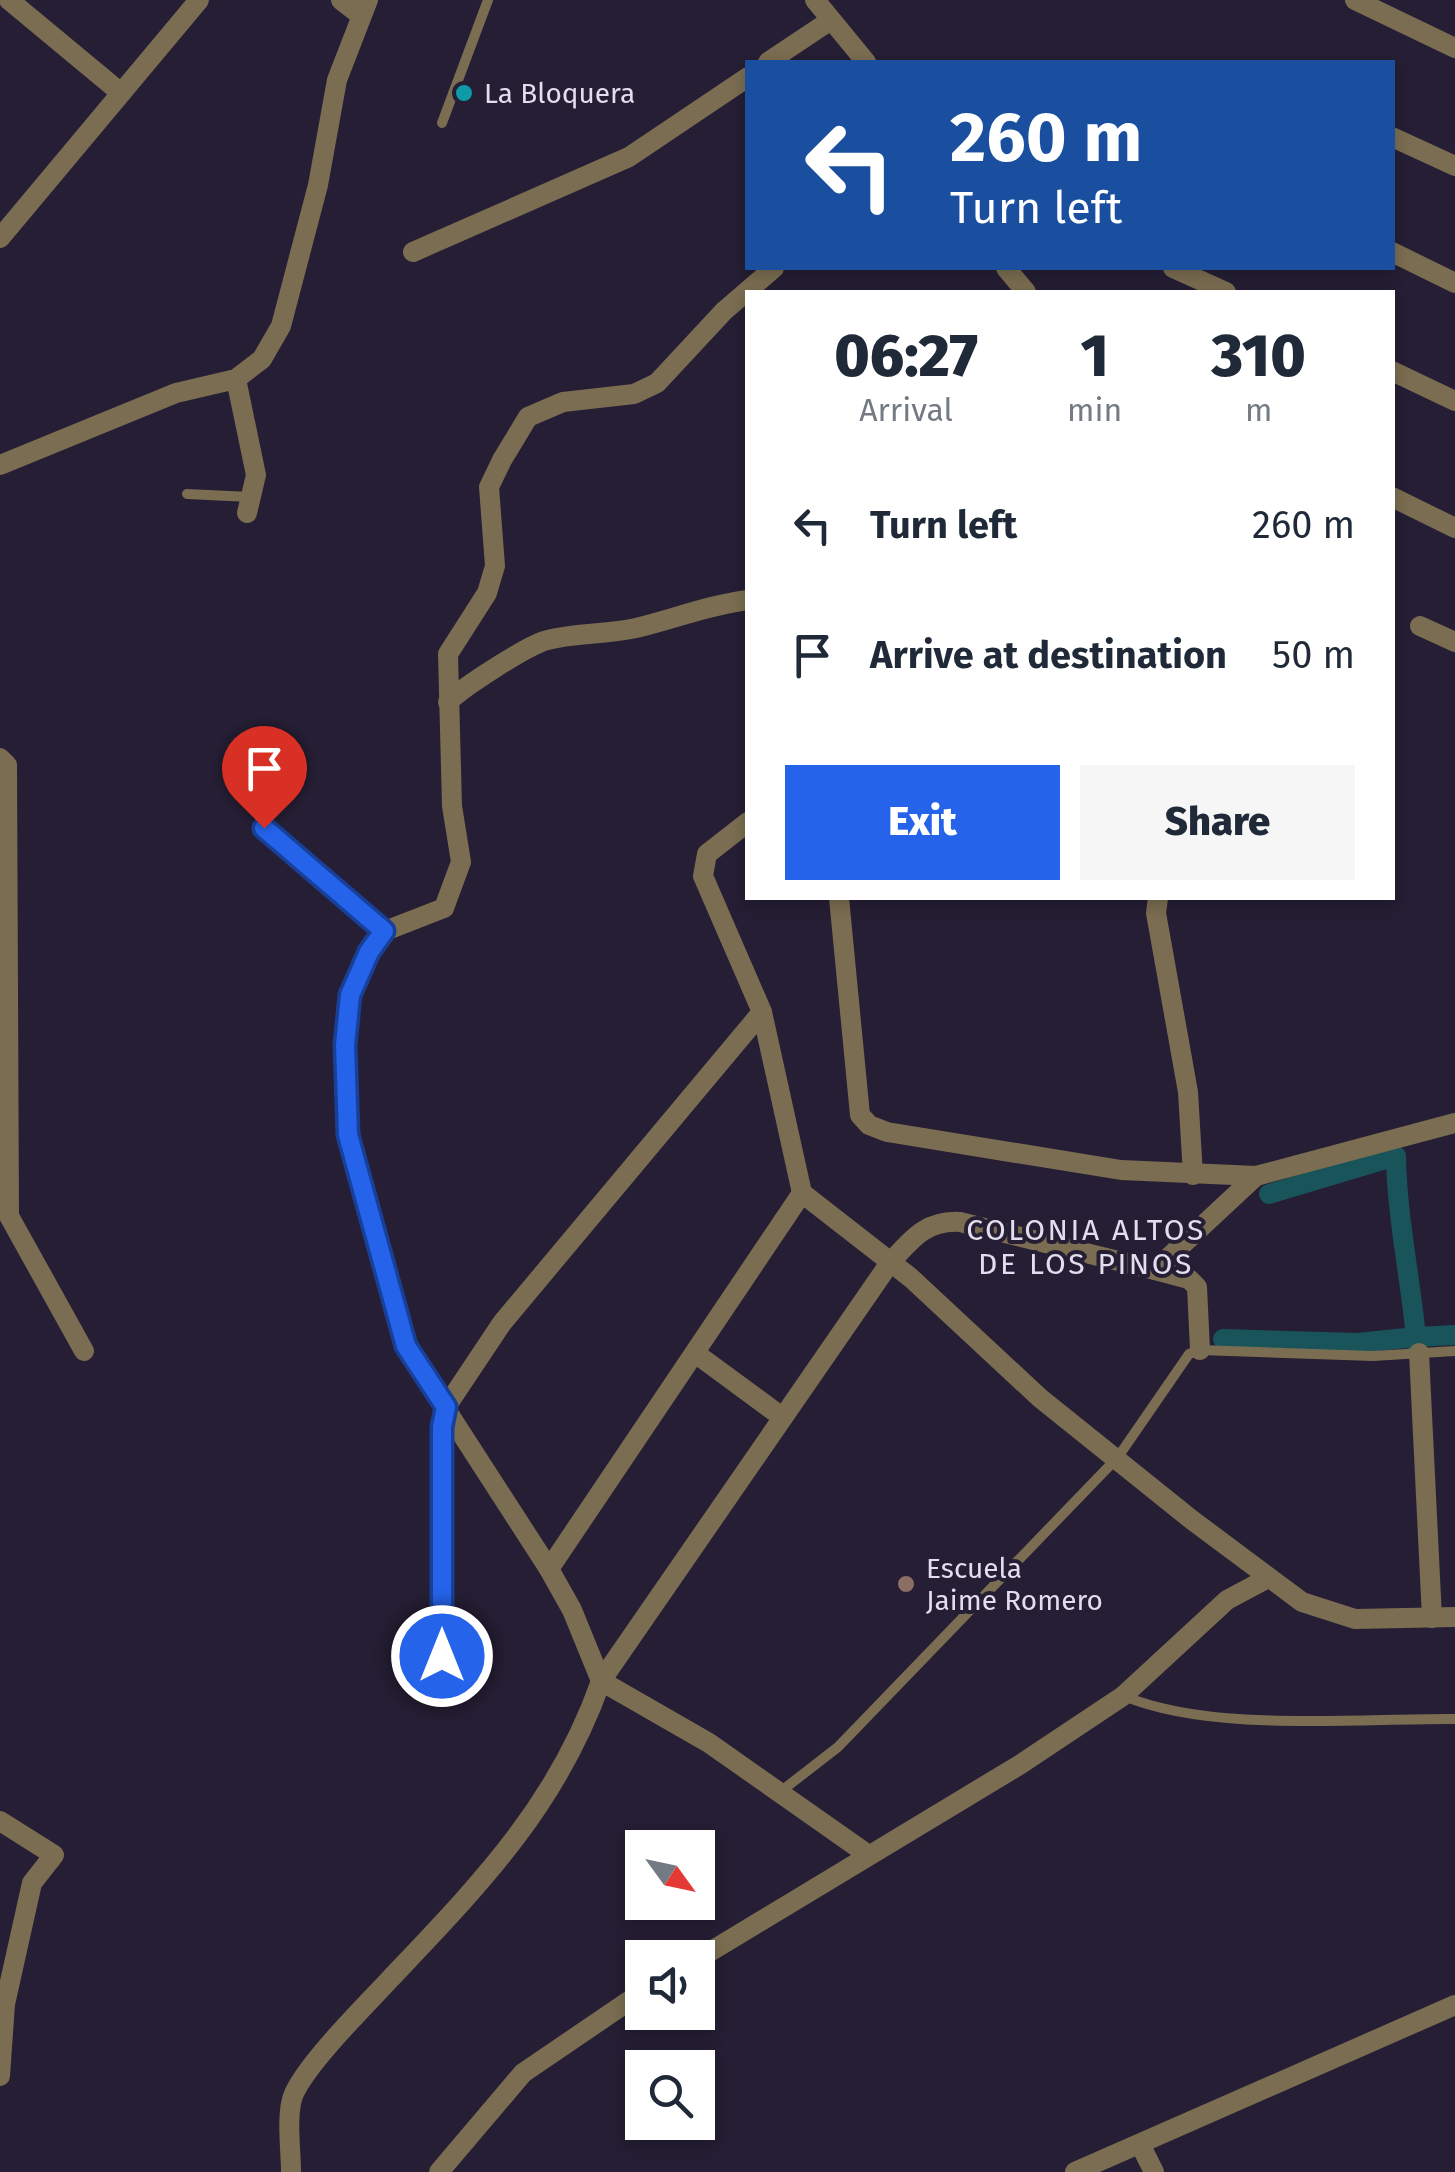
<!DOCTYPE html>
<style>
:root{--surface:#fff;--page:#f6f6f7;--text:#1f2937;--muted:#747a83;--accent:#2563eb}
body{margin:0;font-family:"Fira Sans",sans-serif;background:var(--page);color:var(--text);height:100vh;display:flex;flex-direction:column;font-size:38px;white-space:nowrap}
*{box-sizing:border-box;margin:0}
p{font-size:32px;color:var(--muted)}
.icon{flex:none;width:55px;height:55px;fill:none;stroke:currentColor;stroke-width:2;stroke-linecap:round;stroke-linejoin:round}
.map{position:relative;flex:1;overflow:hidden}
.sheet{position:absolute;left:745px;top:290px;width:650px;height:610px;display:flex;flex-direction:column;background:var(--surface);border-radius:0px;box-shadow:0 5px 15px #0003}
.sheet>*{flex:none}
.banner{position:absolute;left:745px;top:60px;width:650px;height:210px;border-radius:0px;box-shadow:0 5px 15px #0003;background:#1a4fa0;color:#fff;overflow:hidden}
.needle{width:65px;rotate:123deg}
.fabs{position:absolute;left:625px;top:1830px;display:grid;gap:20px}
.fabs a{display:grid;place-items:center;width:90px;height:90px;border-radius:0px;background:var(--surface);box-shadow:0 5px 15px #0003;font-size:50px}
.pin{position:absolute;display:grid;place-items:center;width:85px;height:85px;color:#fff;margin:-102px -42px;border-radius:50% 50% 50% 0;rotate:-45deg;box-shadow:0 0 10px #0007}
.pin .icon{rotate:45deg}
.me{position:absolute;width:110px;margin:-55px;rotate:0deg;stroke-linejoin:round;filter:drop-shadow(0 0 8px #0008)}
.turn{display:flex;align-items:center;gap:35px;height:210px;padding:0 40px;font-size:45px}
.turn .icon{width:130px;height:130px;stroke-width:2.5}
.turn b{display:block;font-size:70px;line-height:85px}
.eta{display:flex;justify-content:space-evenly;align-items:center;height:170px;text-align:center}
.eta b{font-size:60px;font-weight:800;line-height:70px}
.button{display:flex;gap:20px;margin-top:auto;padding:20px 40px}
.button a{flex:1;height:115px;border-radius:0px;background:var(--accent);color:#fff;font-size:40px;font-weight:800;line-height:115px;text-align:center}
.button a+a{background:var(--page);color:var(--text)}
ul{padding:0;list-style:none}
li{display:flex;align-items:center;gap:30px;height:130px;padding:0 40px}
li div{flex:1}
li b{display:block;font-size:38px}
li em{font-style:normal}
.map>svg:first-child{display:block}
.lines{fill:none;stroke-linecap:round;stroke-linejoin:round}
.canal{stroke:#19545a;stroke-width:20}
.service{stroke:#7a6d51;stroke-width:10}
.minor{stroke:#7a6d51;stroke-width:20}
.tertiary{stroke:#7a6d51;stroke-width:20}
.route-casing{stroke:#184099;stroke-width:25}
.route{stroke:#2563eb;stroke-width:18}
.culture-dot{fill:#0f9aa8;stroke:#251e34;stroke-width:4}
.education-dot{fill:#8d6e63;stroke:#251e34;stroke-width:4}
.labels{text-anchor:middle;dominant-baseline:central;stroke-width:8;stroke-linejoin:round;paint-order:stroke}
.poi-label{font-size:28px;fill:#e2deed;stroke:#251e34;text-anchor:start}
.neighbourhood-label{font-size:30px;letter-spacing:2.5px;fill:#e2deed;stroke:#251e34}
</style>
<div class="map">
<svg width="1455" height="2172" viewBox="0 0 1455 2172">
<rect width="100%" height="100%" fill="#251e34"/>
<g class="lines">
<!-- canal -->
<g class="canal">
<path d="M1223,1339l134,4 59,-6c-6,-61 -19,-120 -20,-181l-127,38"/>
<polyline points="1417,1346 1416,1337 1455,1335"/>
</g>
<!-- service -->
<g class="service">
<polyline points="442,123 488,0"/>
<polyline points="187,494 250,497"/>
<path d="M1124,1696c88,37 234,22 331,23"/>
<polyline points="780,1792 838,1747 1118,1457 1189,1354 1200,1350 1373,1356 1455,1351"/>
</g>
<!-- minor -->
<g class="minor">
<polyline points="9,0 121,93"/>
<polyline points="341,0 359,14"/>
<polyline points="815,0 866,62"/>
<polyline points="1355,0 1455,48"/>
<polyline points="768,62 831,20"/>
<polyline points="1392,137 1455,166"/>
<polyline points="413,252 629,157 748,77"/>
<polyline points="1392,252 1455,283"/>
<polyline points="774,268 724,311 657,383 634,394 563,402 528,417 502,460 489,487 495,566 487,593 448,654 452,806 461,862 444,908 385,931 369,951 350,995 345,1045 348,1135 405,1346 549,1569 572,1610 601,1681 709,1743 867,1854"/>
<polyline points="1006,268 1026,292"/>
<polyline points="1173,268 1226,292"/>
<polyline points="1392,371 1455,401"/>
<polyline points="236,379 256,475 247,513"/>
<polyline points="0,465 176,393 236,379 262,359 281,326 318,185 337,80 368,0"/>
<polyline points="1392,497 1455,528"/>
<polyline points="1420,626 1455,642"/>
<path d="M448,702c15,-15 76,-54 96,-61 29,-9 62,-6 92,-13 38,-9 72,-23 112,-28"/>
<polyline points="0,758 7,765 9,1216 84,1351"/>
<polyline points="748,822 707,854 703,876 762,1012 802,1193"/>
<polyline points="264,827 385,931"/>
<polyline points="839,898 860,1115 869,1125 887,1132 1121,1170 1256,1176 1455,1123"/>
<polyline points="1158,898 1156,913 1188,1092 1193,1175"/>
<polyline points="1155,1270 1189,1279 1197,1287 1200,1350"/>
<polyline points="695,1353 782,1417"/>
<polyline points="1419,1353 1432,1618"/>
<polyline points="549,1569 802,1193 911,1278 1040,1398 1192,1520 1302,1602 1355,1619 1455,1617"/>
<polyline points="442,1656 442,1427 446,1407 502,1323 762,1012"/>
<polyline points="0,1821 54,1855 32,1883 5,2004 0,2076"/>
<polyline points="698,1959 1021,1764 1123,1696 1227,1600 1268,1578"/>
<polyline points="1140,2144 1154,2172"/>
<path d="M291,2172c0,-22 -5,-56 2,-76 12,-31 74,-92 98,-118 89,-94 166,-172 210,-297l288,-417c22,-24 36,-44 71,-42l195,48 101,-94"/>
<polyline points="439,2172 523,2073 642,1992"/>
<polyline points="1075,2172 1455,2005"/>
</g>
<!-- tertiary -->
<polyline class="tertiary" points="0,238 199,0"/>
</g>
<g class="lines">
<!-- route casing -->
<g class="route-casing">
<polyline id="route" points="264,828 384,931 369,952 350,995 345,1045 348,1135 406,1346 446,1407 442,1427 442,1656"/>
</g>
<!-- route -->
<use href="#route" class="route"/>
</g>
<!-- markers -->
<circle class="culture-dot" cx="464" cy="93" r="10"/>
<circle class="education-dot" cx="906" cy="1584" r="10"/>
<g class="labels">
<!-- poi labels -->
<g class="poi-label">
<text x="484" y="93">La Bloquera</text>
<text x="926" y="1568">Escuela<tspan x="926" dy="32">Jaime Romero</tspan></text>
</g>
<!-- neighbourhood labels -->
<g class="neighbourhood-label">
<text x="1086" y="1230">COLONIA ALTOS<tspan x="1086" dy="34">DE LOS PINOS</tspan></text>
</g>
</g>
</svg>
<div class="fabs">
<a><svg class="needle" viewBox="-14 -14 28 28"><path d="M0-13l5 13h-10z" fill="#e53935"/><path d="M0 13l5-13h-10z" fill="#747a83"/></svg></a>
<a><svg class="icon" aria-label="sound" viewBox="0 0 24 24"><path d="M4 9h4l5-4v14l-5-4H4zM17 9q2 3 0 6"/></svg></a>
<a><svg class="icon" aria-label="search" viewBox="0 0 24 24"><circle cx="10" cy="10" r="6"/><path d="M15 15l6 6"/></svg></a>
</div>
<div class="pin" style="left:264px;top:828px;background:#d93025"><svg class="icon" aria-label="arrive" viewBox="0 0 24 24"><path d="M6 21V4h12l-3 4 3 4H6"/></svg></div>
<svg class="me" style="left:442px;top:1656px" viewBox="-20 -20 40 40"><circle r="17" fill="#2563eb" stroke="#fff" stroke-width="3"/><path d="M0-11L8 9 0 5-8 9z" fill="#fff"/></svg>
<div class="banner">
<div class="turn"><svg class="icon" aria-label="left" viewBox="0 0 24 24"><path d="M17 20v-9H6M10 6l-5 5 5 5"/></svg><div><b>260 m</b>Turn left</div></div>
</div>
<section class="sheet">
<div class="eta">
<div><b>06:27</b><p>Arrival</p></div>
<div><b>1</b><p>min</p></div>
<div><b>310</b><p>m</p></div>
</div>
<ul>
<li><svg class="icon" aria-label="left" viewBox="0 0 24 24"><path d="M17 20v-9H6M10 6l-5 5 5 5"/></svg><div><b>Turn left</b></div><em>260 m</em></li>
<li><svg class="icon" aria-label="arrive" viewBox="0 0 24 24"><path d="M6 21V4h12l-3 4 3 4H6"/></svg><div><b>Arrive at destination</b></div><em>50 m</em></li>
</ul>
<div class="button"><a>Exit</a><a>Share</a></div>
</section>
</div>
